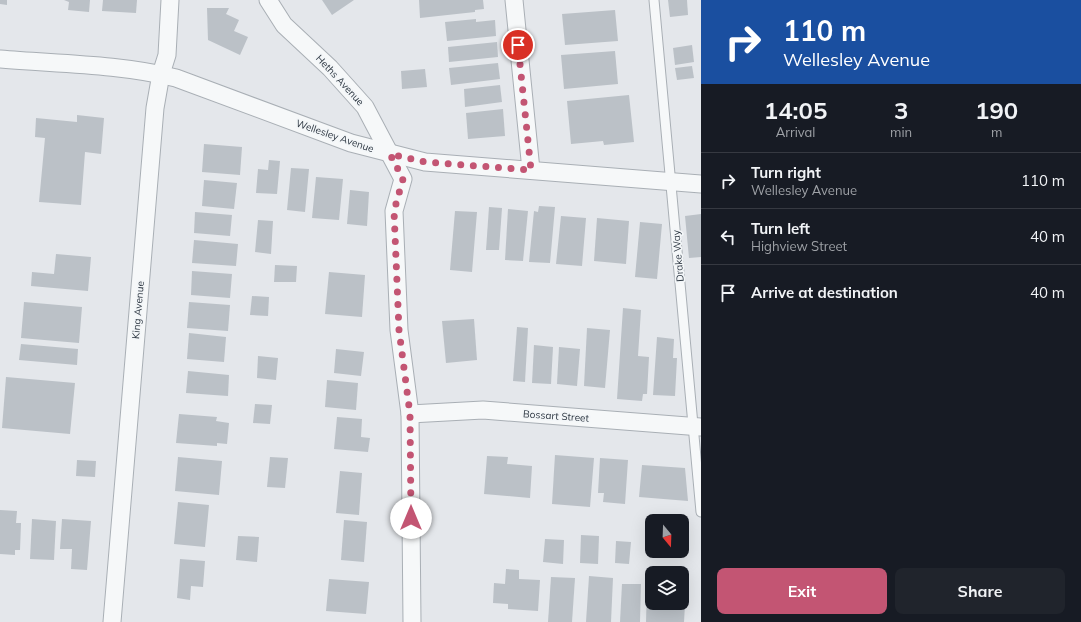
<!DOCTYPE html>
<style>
:root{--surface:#171b24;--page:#20242c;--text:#f1f3f6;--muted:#9ea1a6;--line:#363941;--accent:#c35573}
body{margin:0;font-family:Mulish,sans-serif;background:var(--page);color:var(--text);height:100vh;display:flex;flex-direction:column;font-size:15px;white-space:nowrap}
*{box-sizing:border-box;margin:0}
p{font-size:13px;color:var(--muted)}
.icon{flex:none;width:22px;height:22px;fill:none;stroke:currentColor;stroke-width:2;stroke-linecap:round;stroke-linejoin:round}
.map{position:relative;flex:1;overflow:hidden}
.details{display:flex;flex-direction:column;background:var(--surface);width:380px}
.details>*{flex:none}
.hud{background:#1a4fa0;color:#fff;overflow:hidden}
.needle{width:26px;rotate:161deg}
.tools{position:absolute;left:645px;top:514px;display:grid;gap:8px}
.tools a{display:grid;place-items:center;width:44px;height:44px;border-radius:8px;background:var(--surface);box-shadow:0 4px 16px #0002;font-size:20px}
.pin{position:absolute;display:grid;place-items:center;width:34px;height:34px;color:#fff;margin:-17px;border:2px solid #fff;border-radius:50%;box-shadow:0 1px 4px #0007}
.me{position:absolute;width:44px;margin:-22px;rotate:0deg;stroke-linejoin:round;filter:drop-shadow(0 0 3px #0008)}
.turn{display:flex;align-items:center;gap:14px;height:84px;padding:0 16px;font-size:18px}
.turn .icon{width:52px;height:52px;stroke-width:2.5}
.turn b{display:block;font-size:28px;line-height:34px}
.eta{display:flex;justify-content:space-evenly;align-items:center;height:68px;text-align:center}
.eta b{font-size:24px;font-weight:700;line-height:28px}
.action{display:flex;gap:8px;margin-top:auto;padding:8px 16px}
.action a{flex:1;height:46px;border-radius:8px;background:var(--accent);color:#fff;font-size:16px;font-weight:700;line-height:46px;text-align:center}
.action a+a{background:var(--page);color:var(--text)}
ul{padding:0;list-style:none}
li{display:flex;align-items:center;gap:12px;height:56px;padding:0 16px;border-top:1px solid var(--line)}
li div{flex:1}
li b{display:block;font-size:15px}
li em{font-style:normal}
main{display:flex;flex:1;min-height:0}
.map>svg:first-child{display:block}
.building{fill:#bbc1c7}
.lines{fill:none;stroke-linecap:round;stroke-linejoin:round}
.lane-casing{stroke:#a9afb5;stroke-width:11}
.street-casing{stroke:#a9afb5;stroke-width:19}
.lane{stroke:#f6f8f9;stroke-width:9}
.street{stroke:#f6f8f9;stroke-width:17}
.route{stroke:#c35573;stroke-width:7;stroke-dasharray:0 12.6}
.labels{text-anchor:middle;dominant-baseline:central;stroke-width:3.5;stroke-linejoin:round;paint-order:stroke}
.street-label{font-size:10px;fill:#2d3742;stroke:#f3f6f8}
</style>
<main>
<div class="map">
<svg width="701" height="622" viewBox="0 0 701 622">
<rect width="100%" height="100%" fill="#e4e7eb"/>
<!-- building -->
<g class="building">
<polygon points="0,0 7,0 7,5 0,4"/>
<polygon points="64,0 90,0 89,12 68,10 69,2"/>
<polygon points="103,0 137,0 136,13 102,11"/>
<polygon points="322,0 354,0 332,15"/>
<polygon points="419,0 483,0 484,9 475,10 475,12 420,18"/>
<polygon points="668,0 687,0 688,15 670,17"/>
<polygon points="207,8 229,8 226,14 239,20 234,31 248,37 240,55 208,40"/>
<polygon points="615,10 618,41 565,45 562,14"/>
<polygon points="476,19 476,22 495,20 496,36 447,41 445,22"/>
<polygon points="497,42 498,57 449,62 448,47"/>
<polygon points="692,45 694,62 675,65 673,48"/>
<polygon points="615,51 618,84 564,89 561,55"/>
<polygon points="498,63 500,79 451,85 449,68"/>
<polygon points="692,66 694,78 677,80 675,68"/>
<polygon points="425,69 427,87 402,89 401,71"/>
<polygon points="500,85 502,102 465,107 464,89"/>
<polygon points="629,95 634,142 604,145 603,141 571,144 567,101"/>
<polygon points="503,109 505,136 468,139 466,113"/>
<polygon points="77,115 104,118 101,154 85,152 81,205 39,202 45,138 35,137 36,118 77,122"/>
<polygon points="204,144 242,147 240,175 202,172"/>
<polygon points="269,160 280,161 277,194 256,193 258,169 268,170"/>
<polygon points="291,168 309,169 305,212 287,210"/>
<polygon points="316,177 343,179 339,220 312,218"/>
<polygon points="204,180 237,183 234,209 202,206"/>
<polygon points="350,190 369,192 367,226 347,224"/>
<polygon points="539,206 555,207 550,263 529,262 534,211 538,212"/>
<polygon points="489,207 502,208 499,250 486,250"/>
<polygon points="508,209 528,211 523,261 505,260"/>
<polygon points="455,211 477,212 472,272 450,270"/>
<polygon points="195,212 232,215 230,236 194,233"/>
<polygon points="701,214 701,257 689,258 685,216"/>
<polygon points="561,216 586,218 582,266 556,264"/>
<polygon points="597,218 629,221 626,264 594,261"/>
<polygon points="258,220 273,221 271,254 255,252"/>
<polygon points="640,222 662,224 657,279 635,277"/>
<polygon points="194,240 238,244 236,266 192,263"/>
<polygon points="56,254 91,257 88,291 31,286 32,272 54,274"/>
<polygon points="275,265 297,266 296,282 274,282"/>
<polygon points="192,271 232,274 230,298 191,295"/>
<polygon points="329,272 365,275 362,317 325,314"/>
<polygon points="252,296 269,297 268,316 250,315"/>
<polygon points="24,302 82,307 79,343 21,338"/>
<polygon points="189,302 230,305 228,331 187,328"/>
<polygon points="623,308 641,310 638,356 649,357 647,394 643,394 642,401 617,399"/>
<polygon points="474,319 477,360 446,363 442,321"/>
<polygon points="517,327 528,328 525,382 513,381"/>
<polygon points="587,328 610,330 605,388 584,386"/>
<polygon points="189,333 226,337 224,362 187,359"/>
<polygon points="657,337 674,339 673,358 677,358 675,396 653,395"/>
<polygon points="21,344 78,349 77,365 19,360"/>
<polygon points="534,345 553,347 551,384 532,383"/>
<polygon points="559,347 580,349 577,386 557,384"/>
<polygon points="336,349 364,352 361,376 334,373"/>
<polygon points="258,356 278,358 276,380 257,378"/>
<polygon points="188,371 229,375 228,396 186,393"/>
<polygon points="6,377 75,383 70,434 2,428"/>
<polygon points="327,380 358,383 356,410 325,407"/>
<polygon points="255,404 272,405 270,424 253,423"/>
<polygon points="179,414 217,417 216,421 229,423 227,444 217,443 217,446 176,443"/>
<polygon points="337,417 362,419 361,437 370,438 368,452 334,449"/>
<polygon points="555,455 594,458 590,507 552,504"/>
<polygon points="487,456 508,457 507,464 532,466 530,498 484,494"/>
<polygon points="178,457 222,461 219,495 175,491"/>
<polygon points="270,457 288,458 285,488 267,487"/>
<polygon points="600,458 628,460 625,504 603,502 604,493 598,493"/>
<polygon points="77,460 96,461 95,477 76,476"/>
<polygon points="642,465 685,468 688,501 639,497"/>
<polygon points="340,471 362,473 359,515 336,513"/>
<polygon points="178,502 209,505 205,547 174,544"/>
<polygon points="0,510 17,511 16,523 21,523 20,550 15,550 15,555 0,554"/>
<polygon points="32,519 56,521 54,560 30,559"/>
<polygon points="62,519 91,521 87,570 71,569 72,549 60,549"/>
<polygon points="344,520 367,522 364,562 341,560"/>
<polygon points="581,535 599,536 598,564 580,563"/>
<polygon points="238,536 259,537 257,562 236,560"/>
<polygon points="545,539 564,540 563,564 543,562"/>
<polygon points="616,541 631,542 629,564 615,563"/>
<polygon points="180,559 205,561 203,587 191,586 190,600 177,598"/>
<polygon points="506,569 519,570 519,579 540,580 538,611 508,609 508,604 493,603 494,583 505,584"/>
<polygon points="589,576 613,578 611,622 586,622"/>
<polygon points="551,577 575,578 572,622 548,622"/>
<polygon points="329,579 369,582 366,614 326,611"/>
<polygon points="622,584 641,584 640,622 620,622"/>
<polygon points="647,585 652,585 652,603 682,603 682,587 686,587 684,622 646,622"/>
</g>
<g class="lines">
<!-- lane casing -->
<g class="lane-casing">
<polyline id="lane" points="654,0 701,512"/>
</g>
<!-- street casing -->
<g class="street-casing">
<g id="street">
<polyline points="268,0 284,25 330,68 365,107 403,179 394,211 399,330 410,414 412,622"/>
<polyline points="514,0 531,170"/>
<path d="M0,59c59,5 119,5 176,19l175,65 74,19 276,22"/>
<polyline points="410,414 483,410 701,427"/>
<polyline points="112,622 155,108 161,74 167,55 170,0"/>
</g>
</g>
<!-- lane -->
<use href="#lane" class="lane"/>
<!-- street -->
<use href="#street" class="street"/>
</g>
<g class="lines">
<!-- route -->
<polyline class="route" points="411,518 410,414 399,330 394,211 403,179 390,154 425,162 531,170 518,45"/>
</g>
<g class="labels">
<!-- street labels -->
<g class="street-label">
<text transform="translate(340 80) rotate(47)">Heths Avenue</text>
<text transform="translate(335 136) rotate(19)">Wellesley Avenue</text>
<text transform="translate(678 256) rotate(-95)">Drake Way</text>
<text transform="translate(138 310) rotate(-85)">King Avenue</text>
<text transform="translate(556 416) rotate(4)">Bossart Street</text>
</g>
</g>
</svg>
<div class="tools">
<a><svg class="needle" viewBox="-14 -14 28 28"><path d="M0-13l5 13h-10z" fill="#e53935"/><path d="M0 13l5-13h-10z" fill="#9ea1a6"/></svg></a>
<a><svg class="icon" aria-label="layers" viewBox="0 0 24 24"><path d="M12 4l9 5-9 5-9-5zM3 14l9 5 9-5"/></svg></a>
</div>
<div class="pin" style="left:518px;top:45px;background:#d93025"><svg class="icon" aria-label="arrive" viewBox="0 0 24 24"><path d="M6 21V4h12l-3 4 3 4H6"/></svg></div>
<svg class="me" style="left:411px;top:518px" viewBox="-20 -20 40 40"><circle r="19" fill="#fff"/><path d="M0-13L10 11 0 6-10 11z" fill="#c35573"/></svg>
</div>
<section class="details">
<div class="hud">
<div class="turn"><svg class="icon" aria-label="right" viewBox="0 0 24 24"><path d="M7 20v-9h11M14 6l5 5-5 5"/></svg><div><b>110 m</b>Wellesley Avenue</div></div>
</div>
<div class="eta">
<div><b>14:05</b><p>Arrival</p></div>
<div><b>3</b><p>min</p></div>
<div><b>190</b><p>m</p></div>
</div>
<ul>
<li><svg class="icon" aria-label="right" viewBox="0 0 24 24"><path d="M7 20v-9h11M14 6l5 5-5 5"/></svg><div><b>Turn right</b><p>Wellesley Avenue</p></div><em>110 m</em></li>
<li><svg class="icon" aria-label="left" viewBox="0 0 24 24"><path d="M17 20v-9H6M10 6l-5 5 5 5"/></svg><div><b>Turn left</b><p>Highview Street</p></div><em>40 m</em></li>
<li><svg class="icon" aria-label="arrive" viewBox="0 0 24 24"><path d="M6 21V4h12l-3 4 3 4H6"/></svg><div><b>Arrive at destination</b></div><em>40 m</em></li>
</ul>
<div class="action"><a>Exit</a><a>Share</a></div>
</section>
</main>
